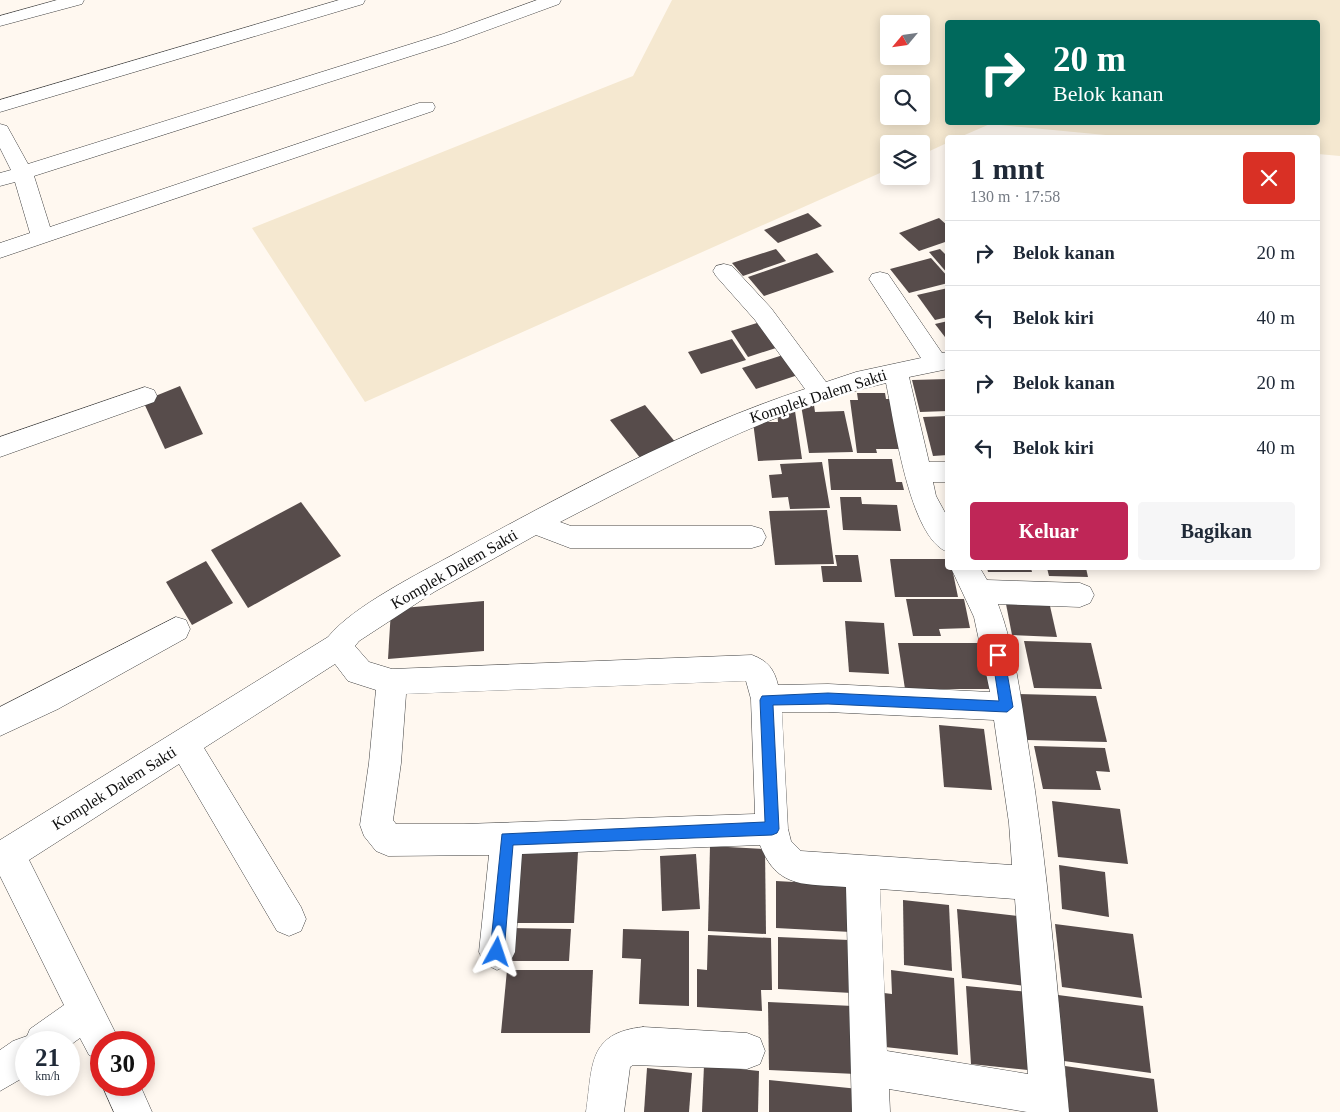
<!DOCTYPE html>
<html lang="id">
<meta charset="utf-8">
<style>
:root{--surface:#fff;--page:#f6f6f7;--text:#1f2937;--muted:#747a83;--line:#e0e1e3;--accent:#bf2657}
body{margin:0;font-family:Georgia,serif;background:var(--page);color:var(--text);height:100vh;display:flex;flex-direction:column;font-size:19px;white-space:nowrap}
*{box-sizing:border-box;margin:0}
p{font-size:16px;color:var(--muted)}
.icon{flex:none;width:28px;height:28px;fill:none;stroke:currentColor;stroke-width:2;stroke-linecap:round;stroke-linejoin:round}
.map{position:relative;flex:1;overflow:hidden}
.details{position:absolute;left:945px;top:135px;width:375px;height:435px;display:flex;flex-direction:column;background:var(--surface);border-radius:5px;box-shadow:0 2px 12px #0003}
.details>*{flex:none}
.top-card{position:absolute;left:945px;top:20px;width:375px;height:105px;border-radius:5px;box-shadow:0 2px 12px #0003;background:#00695c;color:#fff;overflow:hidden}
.needle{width:32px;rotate:241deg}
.tools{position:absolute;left:880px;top:15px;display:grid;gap:10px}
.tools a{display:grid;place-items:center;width:50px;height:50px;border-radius:5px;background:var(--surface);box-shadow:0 2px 12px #0003;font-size:25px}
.speed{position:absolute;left:15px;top:1031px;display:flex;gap:10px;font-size:25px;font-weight:700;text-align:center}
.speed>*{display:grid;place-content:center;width:65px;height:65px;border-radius:50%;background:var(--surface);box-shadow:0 2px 12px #0003;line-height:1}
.speed small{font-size:12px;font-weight:400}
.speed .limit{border:8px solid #d22;background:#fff;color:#111}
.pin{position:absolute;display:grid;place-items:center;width:42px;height:42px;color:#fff;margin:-21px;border-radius:10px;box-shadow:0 2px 8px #0006}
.me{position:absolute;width:55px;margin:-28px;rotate:5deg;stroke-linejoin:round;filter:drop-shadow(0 0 4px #0008)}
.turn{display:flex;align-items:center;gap:18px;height:105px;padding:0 25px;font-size:22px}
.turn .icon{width:65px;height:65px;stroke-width:2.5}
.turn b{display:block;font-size:35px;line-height:42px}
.round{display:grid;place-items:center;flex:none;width:52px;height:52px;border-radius:5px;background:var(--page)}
.headline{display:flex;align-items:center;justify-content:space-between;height:85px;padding:0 25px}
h1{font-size:30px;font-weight:700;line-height:38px}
.button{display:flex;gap:10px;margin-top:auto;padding:10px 25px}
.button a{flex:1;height:58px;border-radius:5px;background:var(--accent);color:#fff;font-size:20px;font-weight:700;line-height:58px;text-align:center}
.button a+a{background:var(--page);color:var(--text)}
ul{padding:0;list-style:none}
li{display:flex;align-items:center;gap:15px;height:65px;padding:0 25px;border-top:1px solid var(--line)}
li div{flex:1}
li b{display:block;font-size:19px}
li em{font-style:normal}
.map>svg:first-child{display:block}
.farmland{fill:#f5e8d0;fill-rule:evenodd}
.building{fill:#574c4b}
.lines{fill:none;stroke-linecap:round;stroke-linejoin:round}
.minor-casing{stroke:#414141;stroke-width:1}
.minor{fill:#fff;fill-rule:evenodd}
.route{fill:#1a73e8;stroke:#114b97}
.labels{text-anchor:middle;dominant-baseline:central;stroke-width:5;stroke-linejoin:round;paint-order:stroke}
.street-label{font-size:16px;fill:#0e0e0e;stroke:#fff}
</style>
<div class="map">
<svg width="1340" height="1112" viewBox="0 0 1340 1112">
<rect width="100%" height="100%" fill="#fff8f0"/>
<!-- farmland -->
<path class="farmland" d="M672,0h668v156l-22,-2v-16h-181l-147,-14 -30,13 -12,1 -1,5 -26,12v-11h-32v25l-524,233 -113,-174 381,-152zM948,22h370v100h-370zM889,24h32v32h-32zM889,84h32v32h-32z"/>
<!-- building -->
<g class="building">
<polygon points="808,213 822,226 778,243 764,230"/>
<polygon points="939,218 948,226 948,241 919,251 899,233"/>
<polygon points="776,249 786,261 743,276 732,263"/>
<polygon points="940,249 948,257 948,274 929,252"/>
<polygon points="817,253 834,272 764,296 748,277"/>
<polygon points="931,258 948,277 948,283 909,293 890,269"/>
<polygon points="948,288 948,317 935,320 917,295"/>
<polygon points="948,321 948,341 935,324"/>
<polygon points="757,323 776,348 748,357 731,331"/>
<polygon points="732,339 746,360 701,374 688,352"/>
<polygon points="786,354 801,374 756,389 742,368"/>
<polygon points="948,379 948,411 920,412 912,380"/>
<polygon points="180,386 203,434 165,449 143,401"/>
<polygon points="857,393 885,393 886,399 894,399 903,449 876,449 877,453 857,453 850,400 858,400"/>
<polygon points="645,405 676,443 641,459 610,420"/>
<polygon points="801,405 814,405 815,412 844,411 853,452 809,453"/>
<polygon points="777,411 795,411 802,459 758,461 753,422 778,422"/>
<polygon points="948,416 948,455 933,456 923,417"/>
<polygon points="828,459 892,459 896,482 902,482 904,490 831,490"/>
<polygon points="822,462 830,508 790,509 788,497 772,498 769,475 782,474 780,464"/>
<polygon points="840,497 861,497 862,504 897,505 901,531 843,530"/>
<polygon points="301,502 341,556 248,608 211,550"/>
<polygon points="827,510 834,564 775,565 769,511"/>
<polygon points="835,555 858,555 862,582 823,582 821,566 837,566"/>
<polygon points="890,559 948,559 948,568 952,568 958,597 895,597"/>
<polygon points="206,561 233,603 192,625 166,582"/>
<polygon points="987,568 1031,568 1032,572 988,572"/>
<polygon points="1047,568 1086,568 1088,577 1049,576"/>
<polygon points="906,599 964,599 970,628 939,629 941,636 913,636"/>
<polygon points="484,601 484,651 388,659 391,609"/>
<polygon points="1006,604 1050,606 1057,637 1012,635"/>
<polygon points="845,621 884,623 889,674 849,672"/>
<polygon points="1024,641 1091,643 1102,689 1034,688"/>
<polygon points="898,643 982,643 991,689 905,689"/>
<polygon points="1018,694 1096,696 1107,742 1027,740"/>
<polygon points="939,725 984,729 992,790 944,787"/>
<polygon points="1034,746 1105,748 1110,772 1096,771 1101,790 1043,789"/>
<polygon points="1052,801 1120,809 1128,864 1058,857"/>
<polygon points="710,846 765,849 766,934 708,931"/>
<polygon points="516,852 578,852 574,923 510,923"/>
<polygon points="696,854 700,909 662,911 660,856"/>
<polygon points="1059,865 1105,872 1109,917 1062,909"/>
<polygon points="776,881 849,885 851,932 776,928"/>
<polygon points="903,900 949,905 952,971 904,965"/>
<polygon points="957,909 1018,916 1025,986 962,978"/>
<polygon points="1055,924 1133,934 1142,998 1062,987"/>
<polygon points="508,928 571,929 569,961 505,961"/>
<polygon points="623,929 689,931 689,1006 639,1004 641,959 622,958"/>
<polygon points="708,935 771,938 772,990 761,990 762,1011 697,1007 697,969 707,970"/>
<polygon points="778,937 849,940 852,993 778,989"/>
<polygon points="507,970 593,970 590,1033 501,1033"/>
<polygon points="891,970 954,978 958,1055 885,1047 884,993 892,994"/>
<polygon points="966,986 1029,992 1037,1071 971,1064"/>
<polygon points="1058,995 1143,1006 1151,1073 1064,1061"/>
<polygon points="768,1002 853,1006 856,1074 769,1070"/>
<polygon points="704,1065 759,1071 758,1112 702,1112"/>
<polygon points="1065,1066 1154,1079 1158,1112 1069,1112"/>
<polygon points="647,1068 692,1073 689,1112 644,1112"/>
<polygon points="769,1080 859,1089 860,1112 769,1112"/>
</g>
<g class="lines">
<!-- minor casing -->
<g class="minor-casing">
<g id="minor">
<polygon points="57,0 84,0 82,4 0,26 0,16"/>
<polygon points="339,0 365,0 363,4 0,112 0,100"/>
<polygon points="537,0 561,0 559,4 455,42 34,176 50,227 419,103 433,103 435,107 433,111 0,258 0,243 30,233 15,182 0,186 0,173 11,170 0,148 0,124 7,126 28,164 443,34"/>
<path d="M724,264l8,2 39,42 55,74 30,-10 65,-14 -52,-79 3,-5 8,-2 8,2 54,79 6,-1v17l-39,8 20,85h19v20h-15l3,14 12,22v34c-39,-13 -54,-132 -62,-169 -116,27 -220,85 -326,139l11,4h181l10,3 4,8 -4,8 -10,3h-182l-34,-13 -102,57 -75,49 -4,5 14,16 23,7 360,-14c16,6 22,14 26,30l50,-1 162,8 -16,-75 -23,-49h29l7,12 93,3 10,4 4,8 -4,8 -10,4 -82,-3c17,45 23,94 30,141 20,121 29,245 41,367h-42l-138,-23 1,23h-38l-6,-225c-41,-3 -69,2 -86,-42l-238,9 -7,98 -6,12 -12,6 -12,-6 -6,-12 10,-97 -101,1 -12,-5 -12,-15 -4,-11 9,-62 7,-73 -28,-9 -13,-17 -131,84 97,159 5,12 -5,12 -12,5 -12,-5 -98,-167 -150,96 91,182h-19v18l-12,-5 -9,-17 -11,8v-4h-43v34l-26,15v-41l13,-9 14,-5 3,-7 34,-24 -64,-129v-36l328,-203c25,-31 92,-64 128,-84 113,-61 227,-124 349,-164l-50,-69 -39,-44 -3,-5 3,-5zM746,681l5,18 4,115 -291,10h-68l-3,-4 8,-57 5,-69zM782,712h46l166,8 15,103 3,42 -211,-14 -10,-10 -3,-12zM880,889l135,10 13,175 -141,-23z"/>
<polygon points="145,387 154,390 157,396 154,402 0,457 0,437"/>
<polygon points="176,617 186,620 190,629 186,638 58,709 0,736 0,707"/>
<path d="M643,1027l104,6 13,5 5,13 -5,13 -13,5 -114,-4 -3,2 -6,45h-38c7,-46 1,-79 57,-85z"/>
<polygon points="102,1085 140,1085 152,1112 114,1112"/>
</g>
</g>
<!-- minor -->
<use href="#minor" class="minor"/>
</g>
<!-- route -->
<polygon class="route" points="998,650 1004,655 1013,707 1007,712 828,704 773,705 779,829 777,833 772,835 513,845 504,952 502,957 497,959 492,957 490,952 502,834 765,822 760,700 762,696 828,693 999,701 992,655"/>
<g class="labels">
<!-- street labels -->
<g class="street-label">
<text transform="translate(818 396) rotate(-18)">Komplek Dalem Sakti</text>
<text transform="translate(454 569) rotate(-30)">Komplek Dalem Sakti</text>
<text transform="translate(114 788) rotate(-32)">Komplek Dalem Sakti</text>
</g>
</g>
</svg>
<div class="tools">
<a><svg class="needle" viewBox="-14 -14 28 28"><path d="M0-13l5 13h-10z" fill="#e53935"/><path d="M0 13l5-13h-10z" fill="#747a83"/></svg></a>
<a><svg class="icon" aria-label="search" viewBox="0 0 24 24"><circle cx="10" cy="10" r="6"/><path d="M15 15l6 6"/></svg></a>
<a><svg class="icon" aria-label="layers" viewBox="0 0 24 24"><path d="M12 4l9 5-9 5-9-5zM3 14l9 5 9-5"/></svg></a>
</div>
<div class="speed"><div>21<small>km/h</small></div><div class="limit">30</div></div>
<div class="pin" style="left:998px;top:655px;background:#d93025"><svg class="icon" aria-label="arrive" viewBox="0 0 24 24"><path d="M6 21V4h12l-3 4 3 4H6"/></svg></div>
<svg class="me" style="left:497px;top:952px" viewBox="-20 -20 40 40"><path d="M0-17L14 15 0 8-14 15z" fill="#1a73e8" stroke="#fff" stroke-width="4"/></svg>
<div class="top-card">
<div class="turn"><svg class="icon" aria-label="right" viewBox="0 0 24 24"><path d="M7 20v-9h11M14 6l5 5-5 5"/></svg><div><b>20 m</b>Belok kanan</div></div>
</div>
<section class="details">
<div class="headline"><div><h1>1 mnt</h1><p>130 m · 17:58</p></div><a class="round" style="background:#d93025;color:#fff"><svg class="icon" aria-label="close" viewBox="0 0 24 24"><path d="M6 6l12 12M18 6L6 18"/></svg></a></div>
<ul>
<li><svg class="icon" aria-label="right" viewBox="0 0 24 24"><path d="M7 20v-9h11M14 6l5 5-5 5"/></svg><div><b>Belok kanan</b></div><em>20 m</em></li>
<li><svg class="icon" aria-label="left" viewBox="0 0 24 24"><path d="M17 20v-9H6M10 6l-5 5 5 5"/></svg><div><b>Belok kiri</b></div><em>40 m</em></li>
<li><svg class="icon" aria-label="right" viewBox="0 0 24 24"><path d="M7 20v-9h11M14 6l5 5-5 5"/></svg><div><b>Belok kanan</b></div><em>20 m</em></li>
<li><svg class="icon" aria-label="left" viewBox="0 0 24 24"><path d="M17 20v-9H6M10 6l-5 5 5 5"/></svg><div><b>Belok kiri</b></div><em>40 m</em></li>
</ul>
<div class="button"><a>Keluar</a><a>Bagikan</a></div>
</section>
</div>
